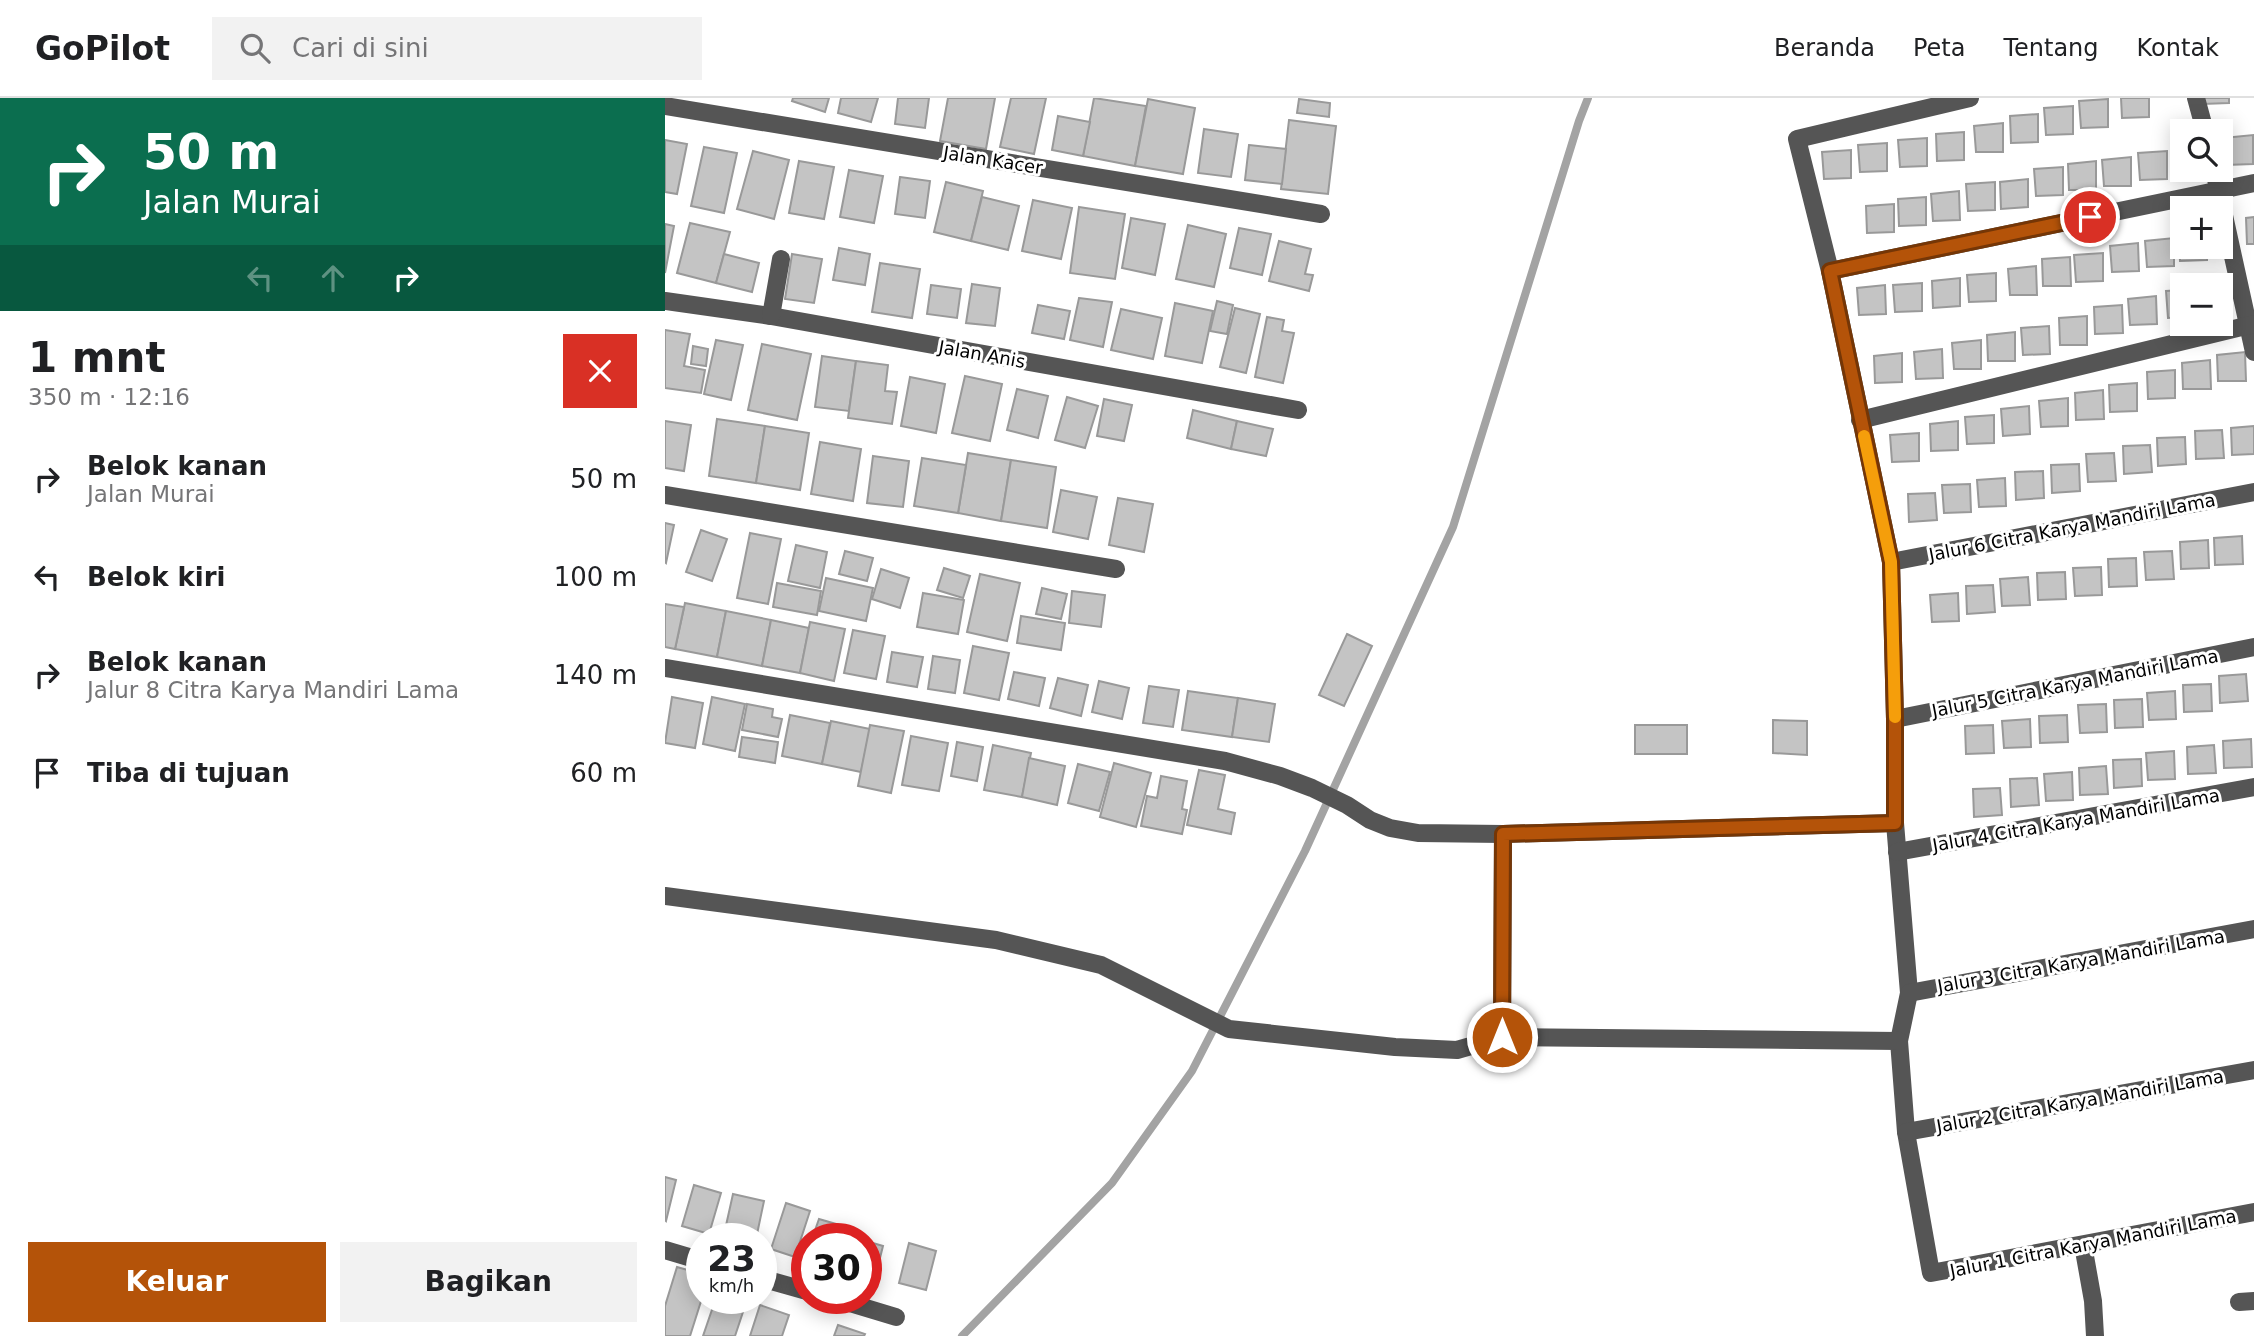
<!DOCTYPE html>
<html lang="id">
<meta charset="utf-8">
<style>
:root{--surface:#fff;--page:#f2f2f2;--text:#202124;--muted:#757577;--line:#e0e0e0;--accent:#b45309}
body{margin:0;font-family:"DejaVu Sans",sans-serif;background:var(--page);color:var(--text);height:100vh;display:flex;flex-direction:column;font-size:26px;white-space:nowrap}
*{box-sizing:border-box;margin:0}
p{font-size:23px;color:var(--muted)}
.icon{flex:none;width:38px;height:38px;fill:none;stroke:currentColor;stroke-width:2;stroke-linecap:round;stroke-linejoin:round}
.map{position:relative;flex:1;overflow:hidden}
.drawer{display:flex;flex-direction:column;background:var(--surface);width:665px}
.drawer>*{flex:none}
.guide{background:#0b6e4f;color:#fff;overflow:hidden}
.buttons{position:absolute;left:1505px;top:21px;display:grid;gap:14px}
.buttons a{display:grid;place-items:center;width:63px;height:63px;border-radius:0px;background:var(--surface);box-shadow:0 4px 18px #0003;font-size:35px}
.speed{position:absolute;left:21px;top:1125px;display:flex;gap:14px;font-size:35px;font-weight:700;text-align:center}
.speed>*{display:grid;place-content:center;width:91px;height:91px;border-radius:50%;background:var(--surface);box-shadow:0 4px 18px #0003;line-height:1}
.speed small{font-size:18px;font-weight:400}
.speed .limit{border:10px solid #d22;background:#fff;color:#111}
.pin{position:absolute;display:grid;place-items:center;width:60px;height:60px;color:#fff;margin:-30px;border:4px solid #fff;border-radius:50%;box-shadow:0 2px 7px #0007}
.me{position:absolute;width:77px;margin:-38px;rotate:0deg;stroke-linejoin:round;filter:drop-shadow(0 0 5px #0008)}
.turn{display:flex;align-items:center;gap:24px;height:147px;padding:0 28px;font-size:32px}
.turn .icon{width:91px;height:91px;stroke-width:2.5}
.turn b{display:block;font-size:49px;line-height:60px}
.lanes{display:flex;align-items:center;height:66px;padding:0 28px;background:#0003;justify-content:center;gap:35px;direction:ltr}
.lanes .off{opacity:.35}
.round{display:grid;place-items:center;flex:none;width:74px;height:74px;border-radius:0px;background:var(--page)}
.head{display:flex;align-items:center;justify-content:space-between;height:119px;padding:0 28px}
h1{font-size:42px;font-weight:800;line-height:52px}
.action{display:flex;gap:14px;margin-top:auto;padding:14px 28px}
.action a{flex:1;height:80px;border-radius:0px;background:var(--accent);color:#fff;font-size:28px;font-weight:800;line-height:80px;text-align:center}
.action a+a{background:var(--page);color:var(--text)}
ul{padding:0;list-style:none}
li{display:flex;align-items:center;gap:21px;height:98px;padding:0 28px}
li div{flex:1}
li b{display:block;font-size:26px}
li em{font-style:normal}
header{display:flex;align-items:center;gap:42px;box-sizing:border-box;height:98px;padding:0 35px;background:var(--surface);border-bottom:2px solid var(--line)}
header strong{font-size:33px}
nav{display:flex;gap:38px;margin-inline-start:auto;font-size:24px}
.search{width:490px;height:63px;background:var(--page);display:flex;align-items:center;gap:18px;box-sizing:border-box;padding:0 24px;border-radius:0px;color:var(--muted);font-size:26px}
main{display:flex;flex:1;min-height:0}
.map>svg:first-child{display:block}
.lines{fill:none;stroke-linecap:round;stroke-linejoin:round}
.stream{stroke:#a3a3a3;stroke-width:8}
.building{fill:#c4c4c4;stroke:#999;stroke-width:2}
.minor{stroke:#555;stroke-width:18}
.route-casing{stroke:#753606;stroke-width:18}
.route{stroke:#b45309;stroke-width:12}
.slow{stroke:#f59e0b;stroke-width:12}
.labels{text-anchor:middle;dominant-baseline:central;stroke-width:6;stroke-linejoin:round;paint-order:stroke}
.street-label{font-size:18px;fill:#000;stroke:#fff}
</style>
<header>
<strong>GoPilot</strong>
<div class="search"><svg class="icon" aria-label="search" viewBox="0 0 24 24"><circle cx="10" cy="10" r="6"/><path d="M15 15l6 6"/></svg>Cari di sini</div>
<nav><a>Beranda</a><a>Peta</a><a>Tentang</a><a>Kontak</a></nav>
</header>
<main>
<section class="drawer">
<div class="guide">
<div class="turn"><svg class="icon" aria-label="right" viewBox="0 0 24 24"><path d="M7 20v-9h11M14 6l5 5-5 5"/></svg><div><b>50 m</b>Jalan Murai</div></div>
<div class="lanes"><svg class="icon off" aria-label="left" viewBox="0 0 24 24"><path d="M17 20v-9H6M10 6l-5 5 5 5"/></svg><svg class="icon off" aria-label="ahead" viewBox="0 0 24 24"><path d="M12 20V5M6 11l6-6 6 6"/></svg><svg class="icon" aria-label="right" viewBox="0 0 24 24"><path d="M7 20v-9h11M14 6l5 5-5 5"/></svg></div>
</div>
<div class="head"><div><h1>1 mnt</h1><p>350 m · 12:16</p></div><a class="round" style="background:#d93025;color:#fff"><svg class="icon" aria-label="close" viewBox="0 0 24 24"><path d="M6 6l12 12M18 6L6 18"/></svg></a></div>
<ul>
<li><svg class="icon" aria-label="right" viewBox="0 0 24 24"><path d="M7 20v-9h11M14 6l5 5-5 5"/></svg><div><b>Belok kanan</b><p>Jalan Murai</p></div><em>50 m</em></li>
<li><svg class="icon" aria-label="left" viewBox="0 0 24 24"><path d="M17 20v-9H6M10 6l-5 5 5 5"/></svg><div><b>Belok kiri</b></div><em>100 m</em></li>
<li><svg class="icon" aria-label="right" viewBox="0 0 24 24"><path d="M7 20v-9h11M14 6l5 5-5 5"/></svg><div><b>Belok kanan</b><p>Jalur 8 Citra Karya Mandiri Lama</p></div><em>140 m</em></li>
<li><svg class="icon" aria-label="arrive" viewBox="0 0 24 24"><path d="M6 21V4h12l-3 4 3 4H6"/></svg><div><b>Tiba di tujuan</b></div><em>60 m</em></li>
</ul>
<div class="action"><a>Keluar</a><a>Bagikan</a></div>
</section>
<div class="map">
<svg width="1589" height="1238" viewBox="0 0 1589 1238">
<rect width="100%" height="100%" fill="#fff"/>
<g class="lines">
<!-- stream -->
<polyline class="stream" points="297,1238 447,1085 527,973 640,753 788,429 914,23 923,0"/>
</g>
<!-- building -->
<g class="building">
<polygon points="128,0 164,0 160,14 127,3"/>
<polygon points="176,0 213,0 206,24 173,15"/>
<polygon points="233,0 264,0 260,30 230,26"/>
<polygon points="283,0 330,0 321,51 275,43"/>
<polygon points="346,0 381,0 369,56 335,49"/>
<polygon points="429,0 481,8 470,68 418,58"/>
<polygon points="1456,0 1484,0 1484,19 1457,20"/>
<polygon points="1536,0 1564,0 1564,5 1537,6"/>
<polygon points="483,1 530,10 518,76 470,68"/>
<polygon points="634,1 665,5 664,19 632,15"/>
<polygon points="1443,1 1443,29 1416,30 1414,3"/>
<polygon points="1408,8 1408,36 1381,37 1379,10"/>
<polygon points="1373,16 1373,44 1346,45 1345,18"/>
<polygon points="393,18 425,24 418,58 387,52"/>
<polygon points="624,22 671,28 663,96 616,91"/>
<polygon points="1338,25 1338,54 1311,54 1309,28"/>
<polygon points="539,31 573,36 566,79 533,75"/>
<polygon points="1299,34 1299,62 1272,63 1271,36"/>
<polygon points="1588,37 1588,66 1561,67 1559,40"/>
<polygon points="1262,40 1262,68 1235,69 1233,42"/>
<polygon points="0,42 22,46 12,96 0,94"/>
<polygon points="1222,45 1222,73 1195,74 1193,47"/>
<polygon points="1517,45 1517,72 1534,72 1507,73 1506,46"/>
<polygon points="584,47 621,51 617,86 580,82"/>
<polygon points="39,49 72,55 59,115 26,108"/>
<polygon points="1186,52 1186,80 1159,81 1157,54"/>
<polygon points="88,53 124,62 109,121 72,111"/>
<polygon points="1502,53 1502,81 1475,82 1473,55"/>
<polygon points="1466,59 1466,88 1439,88 1437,62"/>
<polygon points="134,63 169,69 159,121 124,115"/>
<polygon points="1431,63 1431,92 1404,92 1403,66"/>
<polygon points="1398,69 1398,97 1371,98 1369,71"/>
<polygon points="184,72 218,78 209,125 175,119"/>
<polygon points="235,79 265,83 260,120 230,116"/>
<polygon points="1363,81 1363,109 1336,111 1335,84"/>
<polygon points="281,84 318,93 306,143 269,134"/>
<polygon points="1330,84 1330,112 1303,113 1301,86"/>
<polygon points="1294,93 1295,122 1268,123 1266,96"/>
<polygon points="317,99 354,108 343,152 306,143"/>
<polygon points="1261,99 1261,127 1234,128 1233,101"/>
<polygon points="368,102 407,110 396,161 357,153"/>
<polygon points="1229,106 1229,134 1202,135 1201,108"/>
<polygon points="414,109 460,116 450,181 405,175"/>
<polygon points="1589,119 1589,146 1582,146 1581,120"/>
<polygon points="466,120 500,126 490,177 457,170"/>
<polygon points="25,125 65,134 51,185 12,175"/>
<polygon points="0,126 9,128 0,175"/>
<polygon points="523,127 561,136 549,189 511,181"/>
<polygon points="574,130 606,136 597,177 565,170"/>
<polygon points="1514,136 1517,136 1517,149 1542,149 1542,162 1515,163"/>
<polygon points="1509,140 1509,168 1482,169 1480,143"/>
<polygon points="614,143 646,151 640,176 648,177 644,193 604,183"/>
<polygon points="1473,145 1474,173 1447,174 1445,148"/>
<polygon points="174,150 205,156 200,187 168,182"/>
<polygon points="1438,155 1438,183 1411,184 1409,157"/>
<polygon points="59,156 94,165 87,194 51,185"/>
<polygon points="127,156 157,161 149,205 120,201"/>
<polygon points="1405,159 1406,188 1378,188 1377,161"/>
<polygon points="215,165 255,171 247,220 207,214"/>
<polygon points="1371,168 1372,197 1345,197 1343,171"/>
<polygon points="1331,175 1331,203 1304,204 1302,177"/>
<polygon points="1295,180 1295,208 1268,210 1267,183"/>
<polygon points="1567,181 1567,209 1556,210 1556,187 1539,187 1538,184"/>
<polygon points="1257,185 1257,213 1230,214 1228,187"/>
<polygon points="307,186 335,190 330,228 301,225"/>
<polygon points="266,187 296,191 292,220 262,216"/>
<polygon points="1220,187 1221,216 1194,217 1192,190"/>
<polygon points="1517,192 1517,219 1503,220 1501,193"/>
<polygon points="1491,198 1492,226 1465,227 1463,201"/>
<polygon points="414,200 447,204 438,249 405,242"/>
<polygon points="552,203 568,207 562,236 545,233"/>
<polygon points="510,205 548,213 537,265 500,258"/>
<polygon points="373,207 405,213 399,241 367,235"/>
<polygon points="1457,207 1458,235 1430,236 1429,209"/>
<polygon points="570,210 595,216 581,275 555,269"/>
<polygon points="456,211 497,220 488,261 446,252"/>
<polygon points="1422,218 1422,247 1395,247 1394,220"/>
<polygon points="602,219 619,222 617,233 629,235 618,285 590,279"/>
<polygon points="1384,228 1385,256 1358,257 1356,230"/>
<polygon points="0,232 25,236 19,268 40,272 36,295 0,290"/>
<polygon points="1350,234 1350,263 1323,263 1322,237"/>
<polygon points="51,242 78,247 66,302 39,296"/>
<polygon points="1316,242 1316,271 1289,271 1287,245"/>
<polygon points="97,246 146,256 132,322 83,312"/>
<polygon points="28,248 43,251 41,268 26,266"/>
<polygon points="1277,251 1278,280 1251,281 1249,254"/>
<polygon points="1580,254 1581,283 1553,283 1552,257"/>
<polygon points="1237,255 1237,284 1210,285 1209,258"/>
<polygon points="157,258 191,263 184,313 150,309"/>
<polygon points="1545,262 1546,291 1518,291 1517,265"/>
<polygon points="191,263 223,267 220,293 232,294 227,326 183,320"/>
<polygon points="1510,272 1510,300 1483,301 1482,274"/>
<polygon points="300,278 337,286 325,343 287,335"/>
<polygon points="245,279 280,286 271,335 236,328"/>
<polygon points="1472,285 1472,313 1445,314 1444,287"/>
<polygon points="352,291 383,298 373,340 342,332"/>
<polygon points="1438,292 1439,321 1411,322 1410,295"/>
<polygon points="402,299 433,308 420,350 390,342"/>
<polygon points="1403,300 1403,328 1376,329 1374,303"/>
<polygon points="439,301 467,307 459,343 432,338"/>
<polygon points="1364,308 1365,336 1338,338 1336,311"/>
<polygon points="528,312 572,323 566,351 522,340"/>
<polygon points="1329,317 1329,345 1302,346 1300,319"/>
<polygon points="52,321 100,328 91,385 44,378"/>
<polygon points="0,323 26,327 19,373 0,370"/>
<polygon points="572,323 608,331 601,358 566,351"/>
<polygon points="1293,323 1293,352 1266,353 1265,326"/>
<polygon points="100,328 144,335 135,392 91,385"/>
<polygon points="1589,328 1589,356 1567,357 1566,330"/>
<polygon points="1557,332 1559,360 1531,361 1530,333"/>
<polygon points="1254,335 1254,363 1227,364 1225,337"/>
<polygon points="1520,339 1521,366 1493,368 1492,340"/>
<polygon points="155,344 196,351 188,403 146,396"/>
<polygon points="1485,347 1487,374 1459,376 1458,348"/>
<polygon points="303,355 346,362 336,423 293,415"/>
<polygon points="1449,355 1451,383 1423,384 1421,356"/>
<polygon points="208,358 244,363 238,409 202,405"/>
<polygon points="257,360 301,367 293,415 249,408"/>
<polygon points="346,362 391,369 382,430 336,423"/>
<polygon points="1414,366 1415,393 1387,395 1386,367"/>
<polygon points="1378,373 1379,400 1351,402 1350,374"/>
<polygon points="1340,380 1341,408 1314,409 1312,382"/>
<polygon points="1305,386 1306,414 1279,415 1277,387"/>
<polygon points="396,392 432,399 423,441 388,434"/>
<polygon points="1270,395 1272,422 1244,424 1243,396"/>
<polygon points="453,400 488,406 479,454 444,447"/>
<polygon points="0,425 9,427 1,465 0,464"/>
<polygon points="36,432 62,441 47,483 21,474"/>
<polygon points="85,435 116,441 103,506 72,500"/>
<polygon points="1577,438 1578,466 1550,467 1549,440"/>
<polygon points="1543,442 1544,470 1516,471 1515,444"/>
<polygon points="131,447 162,454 155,490 123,483"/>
<polygon points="180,453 208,460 202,483 174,476"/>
<polygon points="1507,453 1509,481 1481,482 1479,454"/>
<polygon points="1471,460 1472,488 1444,489 1443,461"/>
<polygon points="1436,469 1437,497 1410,498 1408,470"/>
<polygon points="279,470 305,478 298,500 272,492"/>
<polygon points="216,471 244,480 235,510 207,501"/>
<polygon points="1400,474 1401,501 1373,502 1372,475"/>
<polygon points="315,476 355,485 342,543 302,534"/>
<polygon points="1363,479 1365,507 1337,508 1335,481"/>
<polygon points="161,480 208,490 201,523 154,513"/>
<polygon points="112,485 156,493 152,517 108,509"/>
<polygon points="1328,487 1330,514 1302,516 1301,488"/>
<polygon points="377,490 402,496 396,521 371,516"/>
<polygon points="407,493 440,497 436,529 404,525"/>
<polygon points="258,495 299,502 293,536 252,529"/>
<polygon points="1293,495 1294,523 1267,524 1265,497"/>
<polygon points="20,505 61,513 52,559 10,551"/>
<polygon points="0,506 19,509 10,551 0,549"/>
<polygon points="61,513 106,522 97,568 52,559"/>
<polygon points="356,518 400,525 396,552 352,545"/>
<polygon points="106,522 144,530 135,575 97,568"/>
<polygon points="145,524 180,531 169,583 135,575"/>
<polygon points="188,532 220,538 211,581 179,575"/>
<polygon points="682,536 707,548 679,608 654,597"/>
<polygon points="308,548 344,555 334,602 299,595"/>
<polygon points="227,554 258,559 252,589 222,584"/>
<polygon points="268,558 295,562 290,595 263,591"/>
<polygon points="349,574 380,580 374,608 343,601"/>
<polygon points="1581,576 1583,603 1555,605 1554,578"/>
<polygon points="393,580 423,587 416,618 385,610"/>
<polygon points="434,583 464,590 457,621 427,614"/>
<polygon points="1546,586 1547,613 1519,614 1518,587"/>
<polygon points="484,588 514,592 508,629 478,625"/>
<polygon points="523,593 573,600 567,639 517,632"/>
<polygon points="1510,593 1511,621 1484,622 1482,595"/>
<polygon points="7,599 38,605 30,650 0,645"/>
<polygon points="47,599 80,606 70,653 38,646"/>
<polygon points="573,600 610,606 604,644 567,639"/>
<polygon points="1477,601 1478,629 1450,630 1449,602"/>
<polygon points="82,606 108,611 107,619 117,621 113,639 77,632"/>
<polygon points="1441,606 1442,634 1415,635 1413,607"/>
<polygon points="125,617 165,625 157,666 117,658"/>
<polygon points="1402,617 1403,644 1375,645 1374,618"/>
<polygon points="1365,621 1366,649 1339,650 1337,623"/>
<polygon points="1108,622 1142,623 1142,657 1108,655"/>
<polygon points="166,623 205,631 196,674 157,666"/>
<polygon points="205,627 239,633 226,695 193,688"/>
<rect x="970" y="627" width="52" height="29"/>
<polygon points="1328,627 1329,655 1301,656 1300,628"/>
<polygon points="246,638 283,645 274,693 237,687"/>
<polygon points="77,639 113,644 110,665 74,659"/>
<polygon points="1586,641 1587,669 1559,670 1558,643"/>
<polygon points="292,644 318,649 312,683 286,678"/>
<polygon points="328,647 366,655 357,699 319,692"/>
<polygon points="1549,647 1551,675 1523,676 1522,649"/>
<polygon points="1509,653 1510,681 1483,682 1481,655"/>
<polygon points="364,660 400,668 392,707 357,699"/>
<polygon points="1476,661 1477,688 1449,690 1448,662"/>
<polygon points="449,665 486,675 471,729 435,719"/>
<polygon points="413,666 445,674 434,713 403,705"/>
<polygon points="1441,668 1443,696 1415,697 1414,670"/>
<polygon points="534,672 560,677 553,711 570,715 566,736 522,727"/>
<polygon points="1407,674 1408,702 1381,703 1379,676"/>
<polygon points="496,678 522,683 517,711 522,712 517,736 476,728 482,698 492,700"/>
<polygon points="1372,680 1374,707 1346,709 1345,681"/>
<polygon points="1335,690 1337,717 1309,719 1308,691"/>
<polygon points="0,1079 11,1082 1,1123 0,1122"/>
<polygon points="29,1087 56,1095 44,1136 17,1128"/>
<polygon points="68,1096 99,1103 91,1141 58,1141"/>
<polygon points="121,1105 145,1113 130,1159 106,1151"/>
<polygon points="154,1121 178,1128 174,1141 147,1141"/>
<polygon points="201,1143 218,1148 210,1180 201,1177"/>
<polygon points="244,1145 271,1153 261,1192 234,1185"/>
<polygon points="12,1169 37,1176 37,1200 25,1238 0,1238 0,1208"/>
<polygon points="51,1200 82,1202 70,1238 38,1238"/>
<polygon points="95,1207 124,1217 117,1238 85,1238"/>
<polygon points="173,1227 200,1236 199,1238 169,1238"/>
</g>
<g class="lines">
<!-- minor -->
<g class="minor">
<polyline points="1305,0 1132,41 1165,173 1226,464 1230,621 1230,725 1244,895 1234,943 1241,1034 1266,1175 1589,1114"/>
<polyline points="1531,0 1540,33"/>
<polyline points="0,8 656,116"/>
<polyline points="1549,72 1589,254"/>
<polyline points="1165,173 1589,85"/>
<polyline points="0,203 106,218 633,312"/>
<polyline points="106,218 116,161"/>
<polyline points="1195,322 1589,226"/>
<polyline points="0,397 451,471"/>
<polyline points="1226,464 1589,394"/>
<polyline points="0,570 560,663 615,678 647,690 682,707 705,722 725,730 753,735 838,736 1230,725"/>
<polyline points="1230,621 1589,549"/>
<polyline points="1232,754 1589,689"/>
<polyline points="0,798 331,842 436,867 564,931 730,949 792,952 837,939 1234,943"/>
<polyline points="1244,895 1589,831"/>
<polyline points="837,939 838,736"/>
<polyline points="1241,1034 1589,972"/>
<polyline points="1418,1147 1428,1203 1430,1238"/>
<polyline points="0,1152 37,1163"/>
<polyline points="96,1180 142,1193"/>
<polyline points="168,1200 231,1219"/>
<polyline points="1574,1204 1589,1203"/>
</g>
</g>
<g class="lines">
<!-- route casing -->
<g class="route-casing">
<polyline id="route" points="837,939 838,736 1230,725 1230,621 1226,464 1165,173 1425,119"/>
</g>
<!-- route -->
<use href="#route" class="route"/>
<!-- slow -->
<polyline class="slow" points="1199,338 1226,464 1230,619"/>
</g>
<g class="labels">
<!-- street labels -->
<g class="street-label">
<text transform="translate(328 62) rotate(9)">Jalan Kacer</text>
<text transform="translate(317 256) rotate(10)">Jalan Anis</text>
<text transform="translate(1407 429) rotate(-11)">Jalur 6 Citra Karya Mandiri Lama</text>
<text transform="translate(1410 585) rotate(-11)">Jalur 5 Citra Karya Mandiri Lama</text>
<text transform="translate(1411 722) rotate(-10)">Jalur 4 Citra Karya Mandiri Lama</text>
<text transform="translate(1416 863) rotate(-10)">Jalur 3 Citra Karya Mandiri Lama</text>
<text transform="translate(1415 1003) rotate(-10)">Jalur 2 Citra Karya Mandiri Lama</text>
<text transform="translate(1428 1145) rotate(-11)">Jalur 1 Citra Karya Mandiri Lama</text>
</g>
</g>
</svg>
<div class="buttons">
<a><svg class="icon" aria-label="search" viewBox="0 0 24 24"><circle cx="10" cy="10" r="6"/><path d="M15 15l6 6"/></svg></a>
<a>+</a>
<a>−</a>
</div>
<div class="speed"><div>23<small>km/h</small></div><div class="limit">30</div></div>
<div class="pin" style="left:1425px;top:119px;background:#d93025"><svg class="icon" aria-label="arrive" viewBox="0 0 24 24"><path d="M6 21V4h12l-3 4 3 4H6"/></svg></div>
<svg class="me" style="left:837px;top:939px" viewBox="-20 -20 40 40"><circle r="17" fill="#b45309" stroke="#fff" stroke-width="3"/><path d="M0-11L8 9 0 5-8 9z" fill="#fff"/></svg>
</div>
</main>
